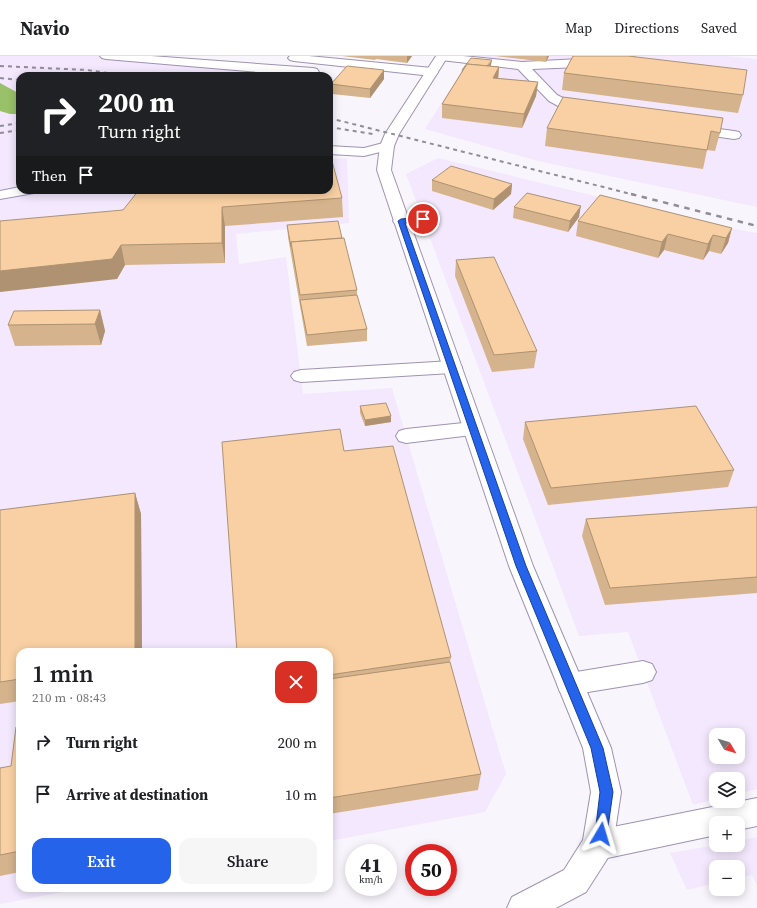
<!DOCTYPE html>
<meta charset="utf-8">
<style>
:root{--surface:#fff;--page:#f6f6f6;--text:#202124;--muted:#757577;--line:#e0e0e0;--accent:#2563eb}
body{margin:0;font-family:"Source Serif 4",serif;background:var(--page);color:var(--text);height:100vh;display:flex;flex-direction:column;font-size:15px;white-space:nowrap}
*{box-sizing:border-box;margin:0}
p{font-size:13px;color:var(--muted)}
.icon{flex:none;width:22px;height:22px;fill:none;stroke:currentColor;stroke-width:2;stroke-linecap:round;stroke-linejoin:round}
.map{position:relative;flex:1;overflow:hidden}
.side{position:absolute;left:16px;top:592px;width:317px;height:244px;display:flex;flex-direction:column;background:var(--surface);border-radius:12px;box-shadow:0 2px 10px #0003}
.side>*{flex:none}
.guide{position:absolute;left:16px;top:16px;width:317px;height:122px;border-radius:12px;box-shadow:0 2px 10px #0003;background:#202124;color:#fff;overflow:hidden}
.needle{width:26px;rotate:128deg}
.controls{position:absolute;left:709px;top:672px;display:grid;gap:8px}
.controls a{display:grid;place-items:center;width:36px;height:36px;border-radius:8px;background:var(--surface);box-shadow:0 2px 10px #0003;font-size:20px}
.speed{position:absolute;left:345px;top:788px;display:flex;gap:8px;font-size:20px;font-weight:700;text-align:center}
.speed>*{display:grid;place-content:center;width:52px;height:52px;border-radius:50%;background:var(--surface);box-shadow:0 2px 10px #0003;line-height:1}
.speed small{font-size:10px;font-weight:400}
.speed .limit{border:6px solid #d22;background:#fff;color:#111}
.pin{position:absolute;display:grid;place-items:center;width:34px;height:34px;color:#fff;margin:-17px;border:2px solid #fff;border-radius:50%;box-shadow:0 1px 4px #0007}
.me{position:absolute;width:44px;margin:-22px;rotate:7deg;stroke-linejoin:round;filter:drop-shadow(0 0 3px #0008)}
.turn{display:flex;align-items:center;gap:14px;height:84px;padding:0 16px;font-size:18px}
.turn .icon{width:52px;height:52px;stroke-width:2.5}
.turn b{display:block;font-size:28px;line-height:34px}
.then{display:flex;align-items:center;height:38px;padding:0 16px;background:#0003;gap:8px;font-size:15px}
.round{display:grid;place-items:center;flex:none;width:42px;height:42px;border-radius:12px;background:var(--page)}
.headline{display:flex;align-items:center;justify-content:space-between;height:68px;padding:0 16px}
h1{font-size:24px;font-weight:600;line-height:30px}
.button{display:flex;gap:8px;margin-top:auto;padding:8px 16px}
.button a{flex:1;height:46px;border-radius:12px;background:var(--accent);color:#fff;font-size:16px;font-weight:600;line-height:46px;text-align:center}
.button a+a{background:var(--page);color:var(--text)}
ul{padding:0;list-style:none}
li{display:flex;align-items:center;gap:12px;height:52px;padding:0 16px}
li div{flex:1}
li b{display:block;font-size:15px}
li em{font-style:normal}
header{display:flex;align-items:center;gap:24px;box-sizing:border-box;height:56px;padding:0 20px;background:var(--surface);border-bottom:1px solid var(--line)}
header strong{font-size:19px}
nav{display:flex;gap:22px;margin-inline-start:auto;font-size:14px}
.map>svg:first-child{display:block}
.industrial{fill:#f3e8fd;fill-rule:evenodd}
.forest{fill:#99c169}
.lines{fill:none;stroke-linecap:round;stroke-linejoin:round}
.minor-casing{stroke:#9f92b1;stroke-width:2}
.major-casing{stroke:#9f92b1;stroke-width:2}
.minor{fill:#fff;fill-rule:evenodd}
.major{fill:#fff;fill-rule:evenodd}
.rail-far1{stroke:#918d97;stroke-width:2;stroke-dasharray:4 4;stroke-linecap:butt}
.rail{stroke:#918d97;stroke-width:2.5;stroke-dasharray:5.5 5.5;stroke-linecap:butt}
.wall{fill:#d5b38c}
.shaded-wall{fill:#ae9272}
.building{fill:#f8d0a3;stroke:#ae9272}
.route{fill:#2563eb;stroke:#184099}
</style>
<header>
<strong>Navio</strong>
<nav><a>Map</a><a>Directions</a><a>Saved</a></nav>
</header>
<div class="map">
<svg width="757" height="852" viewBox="0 0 757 852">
<rect width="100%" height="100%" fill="#f8f6fc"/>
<!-- industrial -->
<g class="industrial">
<polygon points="0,0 149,0 320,14 317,20 20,20 20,134 329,134 329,103 347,102 349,167 236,178 239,208 286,201 303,338 392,332 506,718 485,756 329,785 329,596 20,596 20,832 83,832 0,848"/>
<polygon points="471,0 495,0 546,6 549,0 727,0 757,3 757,151 538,105 425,73"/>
<path d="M438,102l286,69 33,6v556l-19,5v-15h-22v20l-23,6 -65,-173 -49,4 -173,-462zM716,679h22v22h-22z"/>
<polygon points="757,781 757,830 752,819 738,822 738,811 716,811 716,827 687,834 670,797 716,789 738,789 738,785"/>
</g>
<!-- forest -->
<polygon class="forest" points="0,27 20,38 20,58 10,58 0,55"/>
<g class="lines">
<!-- minor casing -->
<g class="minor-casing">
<g id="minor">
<polygon points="100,0 151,0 313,12 317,13 319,16 317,20 305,20 106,3 102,2"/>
<polygon points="290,0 309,0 432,12 436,13 438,16 436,19 432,20 294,5 290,4 288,2"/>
<polygon points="436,0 463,0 522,6 580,3 602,7 604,9 602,11 598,13 580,11 532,13 557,39 581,51 593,55 594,58 593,61 588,62 571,57 549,45 518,13 441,4 437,3"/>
<polygon points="690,69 734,75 739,76 741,79 739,82 734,83 685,76 683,73 685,70"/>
<polygon points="387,86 392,87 394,90 392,93 364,100 329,98 329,90 364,92"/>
<polygon points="20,131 20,134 36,134 34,137 0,143 0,135"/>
<polygon points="423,158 428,160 431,163 428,166 401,170 395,168 393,165 395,162"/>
<polygon points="452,305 459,307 462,311 459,315 452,317 301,326 294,324 291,320 294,316 301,314"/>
<polygon points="473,366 480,368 483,373 480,378 406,387 399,385 396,380 399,375 406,373"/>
<polygon points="643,605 652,608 656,616 652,624 643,627 570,639 560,636 557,628 560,620 570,617"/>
<polygon points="757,742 757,770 738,774 738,767 716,767 716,779 598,804 587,800 583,789 587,778 598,774"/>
</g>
</g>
<!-- major casing -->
<g class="major-casing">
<polygon id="major" points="436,0 448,0 399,78 394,90 391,114 533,510 611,692 621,736 613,789 609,800 586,836 556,852 507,852 512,841 564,814 583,784 591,736 583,692 509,510 377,114 380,90 385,78"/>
</g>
<!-- minor -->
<use href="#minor" class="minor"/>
<!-- major -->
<use href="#major" class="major"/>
<!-- rail-far1 -->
<g class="rail-far1">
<polyline points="0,10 87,14 129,20"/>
<polyline points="0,22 20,24"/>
<polyline points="329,62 635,139"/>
<polyline points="0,70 20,67"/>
<polyline points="329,71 373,78"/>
<polyline points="0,77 20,74"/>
</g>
<!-- rail -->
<polyline class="rail" points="631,138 757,170"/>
</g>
<!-- wall -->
<g class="wall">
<polygon points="342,0 412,0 407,7 376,3 375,4"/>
<polygon points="495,0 549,0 546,6"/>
<polygon points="573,0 636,0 636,1 743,39 738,57 562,34 564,17"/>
<polygon points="491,9 490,10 499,11 498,22 538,26 536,40 522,72 442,62 442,48 461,17 462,14"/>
<polygon points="384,23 370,42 332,38 331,28"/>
<polygon points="563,41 720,77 715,95 707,94 703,113 545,90 547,72"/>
<polygon points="432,124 512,128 511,138 493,154 432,135"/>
<polygon points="342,142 343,161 225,170 225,207 125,209 117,223 123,154"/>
<polygon points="514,151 579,161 568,176 513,162"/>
<polygon points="578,165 732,172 728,187 721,198 709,195 703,204 664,194 658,202 576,180"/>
<polygon points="287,169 343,182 357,234 357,239 367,273 367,285 307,290 288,181"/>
<polygon points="456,204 537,295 534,312 492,316 455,220"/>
<polygon points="100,254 105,275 101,289 15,290 8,269"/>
<polygon points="360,350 391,360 391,366 365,370 360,357"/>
<polygon points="525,366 734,414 728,431 548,449 523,383"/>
<polygon points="344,395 451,601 450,606 481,718 478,734 329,758 329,596"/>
<polygon points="135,437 141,458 142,596 20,596 20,645 0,648 0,454"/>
<polygon points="757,451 757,537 605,549 582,480 586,463"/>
<polygon points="20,670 20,816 0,820 0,712 11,710"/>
</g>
<!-- shaded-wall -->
<g class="shaded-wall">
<polygon points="407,0 412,0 407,7"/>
<polygon points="547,0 549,0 546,6"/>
<polygon points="492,4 491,9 482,21 483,17"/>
<polygon points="499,11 498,25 493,22"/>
<polygon points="384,14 384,23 370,42 370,33"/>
<polygon points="538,26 536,40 522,72 524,58"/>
<polygon points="512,128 511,138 493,154 494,143"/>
<polygon points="581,150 579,161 568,176 570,165"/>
<polygon points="222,151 225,170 225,207 222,187"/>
<polygon points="732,172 728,187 721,198 726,182"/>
<polygon points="668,178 664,194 658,202 662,186"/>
<polygon points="713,179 709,195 703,204 708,188"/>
<polygon points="121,189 125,209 117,223 0,236 0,215"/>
<polygon points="100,254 105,275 101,289 95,268"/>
<polygon points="391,360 391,366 365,370 365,364"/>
<polygon points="135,437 141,458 142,596 135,596"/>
</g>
<!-- building -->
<g class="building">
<polygon points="573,0 628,0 747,14 743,39 564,17"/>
<polygon points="471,2 492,4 487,10 467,8 463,14 462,14"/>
<polygon points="467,8 499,11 493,22 538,26 524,58 442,48"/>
<polygon points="347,10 384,14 370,33 331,28"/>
<polygon points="563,41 723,62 720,77 711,75 707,94 547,72"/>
<polygon points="329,101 331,101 342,142 222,151 222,187 121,189 112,203 0,215 0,165 123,154 139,134 329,134"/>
<polygon points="451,110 512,128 494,143 432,124"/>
<polygon points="527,137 581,150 570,165 514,151"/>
<polygon points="600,139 732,172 726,182 713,179 708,188 668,178 662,186 578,165"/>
<polygon points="338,165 342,182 291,186 291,191 287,169"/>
<polygon points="344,182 357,234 300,239 291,186"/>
<polygon points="494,201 537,295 494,299 456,204"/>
<polygon points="357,239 367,273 307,279 300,244"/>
<polygon points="100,254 95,268 8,269 14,255"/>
<polygon points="386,347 391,360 365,364 360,350"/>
<polygon points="696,350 734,414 551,432 525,366"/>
<polygon points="340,373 344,395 393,390 451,601 329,619 329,596 237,596 222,386"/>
<polygon points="135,437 135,596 20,596 20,623 0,626 0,454"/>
<polygon points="757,451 757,521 610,532 586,463"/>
<polygon points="450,606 481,718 329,742 329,623"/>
<polygon points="20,670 20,795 0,799 0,712 11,710 16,671"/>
</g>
<!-- route -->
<polygon class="route" points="423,161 425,162 425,165 405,167 526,510 603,692 613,736 607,778 605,782 601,784 597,782 595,778 600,736 591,692 516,510 398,165 401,163"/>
</svg>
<div class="controls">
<a><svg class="needle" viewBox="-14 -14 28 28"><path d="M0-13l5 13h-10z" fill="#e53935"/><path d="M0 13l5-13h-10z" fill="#757577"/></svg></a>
<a><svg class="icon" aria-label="layers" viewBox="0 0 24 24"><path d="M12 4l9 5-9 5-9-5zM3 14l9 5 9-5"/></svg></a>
<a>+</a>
<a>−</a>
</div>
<div class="speed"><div>41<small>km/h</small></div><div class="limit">50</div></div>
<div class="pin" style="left:423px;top:163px;background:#d93025"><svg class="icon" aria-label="arrive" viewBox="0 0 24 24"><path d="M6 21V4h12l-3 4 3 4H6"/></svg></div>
<svg class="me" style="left:601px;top:778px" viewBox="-20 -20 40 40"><path d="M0-17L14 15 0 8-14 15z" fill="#2563eb" stroke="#fff" stroke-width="4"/></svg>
<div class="guide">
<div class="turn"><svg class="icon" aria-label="right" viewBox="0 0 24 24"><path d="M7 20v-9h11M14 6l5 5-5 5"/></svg><div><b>200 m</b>Turn right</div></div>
<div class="then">Then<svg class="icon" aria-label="arrive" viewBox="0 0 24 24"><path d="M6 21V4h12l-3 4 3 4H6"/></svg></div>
</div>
<section class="side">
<div class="headline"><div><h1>1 min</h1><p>210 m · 08:43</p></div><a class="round" style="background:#d93025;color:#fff"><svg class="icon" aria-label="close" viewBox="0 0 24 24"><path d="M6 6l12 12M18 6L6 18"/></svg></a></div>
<ul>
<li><svg class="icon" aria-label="right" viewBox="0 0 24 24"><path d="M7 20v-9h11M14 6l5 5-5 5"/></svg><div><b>Turn right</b></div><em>200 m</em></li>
<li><svg class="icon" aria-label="arrive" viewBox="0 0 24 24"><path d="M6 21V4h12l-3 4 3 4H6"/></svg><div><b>Arrive at destination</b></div><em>10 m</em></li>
</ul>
<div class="button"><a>Exit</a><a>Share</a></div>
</section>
</div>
